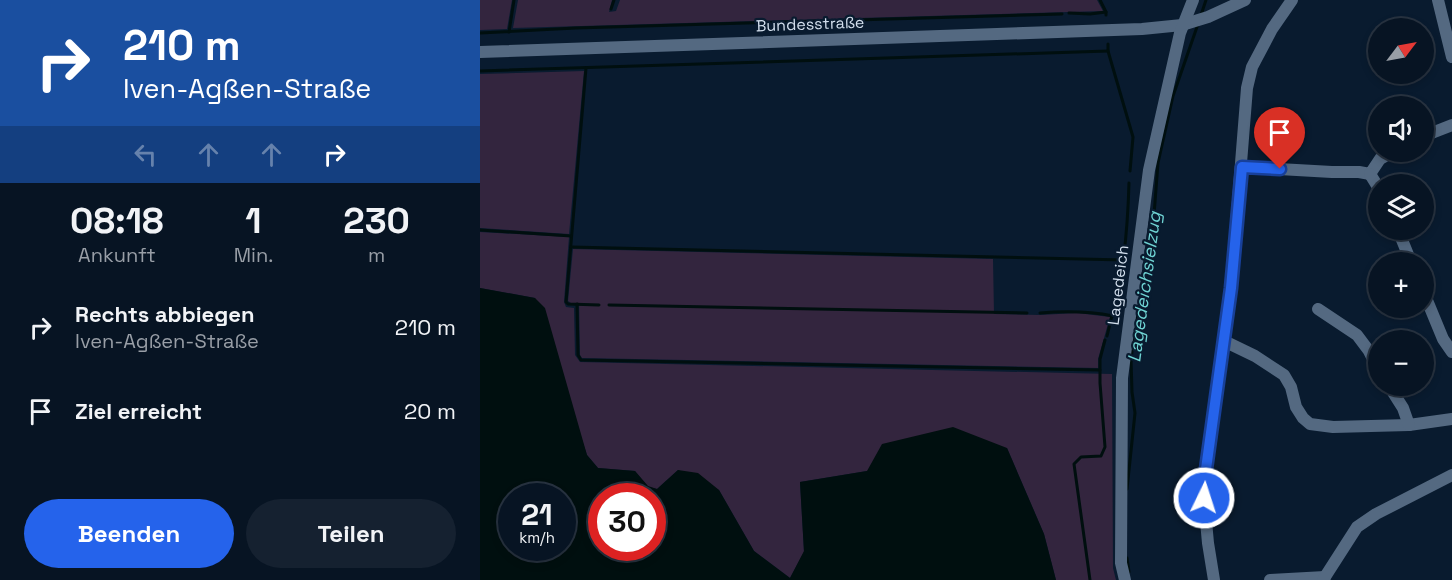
<!DOCTYPE html>
<html lang="de">
<meta charset="utf-8">
<style>
:root{--surface:#071423;--page:#152130;--text:#f1f3f6;--muted:#989ea6;--line:#283341;--accent:#2563eb}
body{margin:0;font-family:"Space Grotesk",sans-serif;background:var(--page);color:var(--text);height:100vh;display:flex;flex-direction:column;font-size:22px;white-space:nowrap}
*{box-sizing:border-box;margin:0}
p{font-size:20px;color:var(--muted)}
.icon{flex:none;width:33px;height:33px;fill:none;stroke:currentColor;stroke-width:2;stroke-linecap:round;stroke-linejoin:round}
.map{position:relative;flex:1;overflow:hidden}
.drawer{display:flex;flex-direction:column;background:var(--surface);width:480px}
.drawer>*{flex:none}
.hud{background:#1a4fa0;color:#fff;overflow:hidden}
.needle{width:39px;rotate:58deg}
.fabs{position:absolute;left:888px;top:18px;display:grid;gap:12px}
.fabs a{display:grid;place-items:center;width:66px;height:66px;border-radius:50%;background:var(--surface);box-shadow:0 3px 9px #0003,0 0 0 2px var(--line);font-size:30px}
.speed{position:absolute;left:18px;top:483px;display:flex;gap:12px;font-size:30px;font-weight:700;text-align:center}
.speed>*{display:grid;place-content:center;width:78px;height:78px;border-radius:50%;background:var(--surface);box-shadow:0 3px 9px #0003,0 0 0 2px var(--line);line-height:1}
.speed small{font-size:15px;font-weight:400}
.speed .limit{border:9px solid #d22;background:#fff;color:#111}
.pin{position:absolute;display:grid;place-items:center;width:51px;height:51px;color:#fff;margin:-62px -26px;border-radius:50% 50% 50% 0;rotate:-45deg;box-shadow:0 0 6px #0007}
.pin .icon{rotate:45deg}
.me{position:absolute;width:66px;margin:-33px;rotate:4deg;stroke-linejoin:round;filter:drop-shadow(0 0 4px #0008)}
.turn{display:flex;align-items:center;gap:21px;height:126px;padding:0 24px;font-size:27px}
.turn .icon{width:78px;height:78px;stroke-width:2.5}
.turn b{display:block;font-size:42px;line-height:51px}
.lanes{display:flex;align-items:center;height:57px;padding:0 24px;background:#0003;justify-content:center;gap:30px;direction:ltr}
.lanes .off{opacity:.35}
.eta{display:flex;justify-content:space-evenly;align-items:center;height:102px;text-align:center}
.eta b{font-size:36px;font-weight:600;line-height:42px}
.cta{display:flex;gap:12px;margin-top:auto;padding:12px 24px}
.cta a{flex:1;height:69px;border-radius:36px;background:var(--accent);color:#fff;font-size:24px;font-weight:600;line-height:69px;text-align:center}
.cta a+a{background:var(--page);color:var(--text)}
ul{padding:0;list-style:none}
li{display:flex;align-items:center;gap:18px;height:84px;padding:0 24px}
li div{flex:1}
li b{display:block;font-size:22px}
li em{font-style:normal}
main{display:flex;flex:1;min-height:0}
.map>svg:first-child{display:block}
.green{fill:#33253e}
.water{fill:#000f0f;fill-rule:evenodd}
.lines{fill:none;stroke-linecap:round;stroke-linejoin:round}
.stream{stroke:#000f0f;stroke-width:3}
.minor{stroke:#546981;stroke-width:12}
.route-casing{stroke:#184099;stroke-width:15}
.route{stroke:#2563eb;stroke-width:10}
.labels{text-anchor:middle;dominant-baseline:central;stroke-width:4.5;stroke-linejoin:round;paint-order:stroke}
.street-label{font-size:16px;fill:#d3dfed;stroke:#091b2f}
.water-label{font-size:18px;font-style:italic;fill:#6fd3d3;stroke:#091b2f}
</style>
<main>
<section class="drawer">
<div class="hud">
<div class="turn"><svg class="icon" aria-label="right" viewBox="0 0 24 24"><path d="M7 20v-9h11M14 6l5 5-5 5"/></svg><div><b>210 m</b>Iven-Agßen-Straße</div></div>
<div class="lanes"><svg class="icon off" aria-label="left" viewBox="0 0 24 24"><path d="M17 20v-9H6M10 6l-5 5 5 5"/></svg><svg class="icon off" aria-label="ahead" viewBox="0 0 24 24"><path d="M12 20V5M6 11l6-6 6 6"/></svg><svg class="icon off" aria-label="ahead" viewBox="0 0 24 24"><path d="M12 20V5M6 11l6-6 6 6"/></svg><svg class="icon" aria-label="right" viewBox="0 0 24 24"><path d="M7 20v-9h11M14 6l5 5-5 5"/></svg></div>
</div>
<div class="eta">
<div><b>08:18</b><p>Ankunft</p></div>
<div><b>1</b><p>Min.</p></div>
<div><b>230</b><p>m</p></div>
</div>
<ul>
<li><svg class="icon" aria-label="right" viewBox="0 0 24 24"><path d="M7 20v-9h11M14 6l5 5-5 5"/></svg><div><b>Rechts abbiegen</b><p>Iven-Agßen-Straße</p></div><em>210 m</em></li>
<li><svg class="icon" aria-label="arrive" viewBox="0 0 24 24"><path d="M6 21V4h12l-3 4 3 4H6"/></svg><div><b>Ziel erreicht</b></div><em>20 m</em></li>
</ul>
<div class="cta"><a>Beenden</a><a>Teilen</a></div>
</section>
<div class="map">
<svg width="972" height="580" viewBox="0 0 972 580">
<rect width="100%" height="100%" fill="#091b2f"/>
<!-- green -->
<g class="green">
<polygon points="0,0 32,0 27,29 0,30"/>
<polygon points="38,0 132,0 129,12 136,11 140,0 617,0 623,11 33,28"/>
<polygon points="104,71 89,234 0,228 0,74"/>
<polygon points="0,232 89,237 84,302 86,307 94,308 95,355 100,362 632,374 633,568 636,580 576,580 564,534 527,448 320,482 324,552 310,578 274,551 239,490 198,470 177,489 168,487 155,471 118,468 107,455 55,298 0,288"/>
<polygon points="93,249 513,259 514,314 560,315 597,313 630,317 618,359 618,368 102,358 100,355 99,303 91,303 88,301"/>
</g>
<!-- water -->
<path class="water" d="M0,288l55,10 10,10 42,147 11,13 37,3 13,15 9,3 21,-19 20,3 21,17 35,61 36,27 14,-27 -4,-69 67,-11 15,-27 71,-17 54,21 37,86 12,46h-576zM32,496h50v52h-50zM122,496h50v52h-50z"/>
<g class="lines">
<!-- stream -->
<g class="stream">
<polyline points="620,0 626,12 626,15"/>
<polyline points="131,9 134,0"/>
<polyline points="589,13 610,14 626,12"/>
<polyline points="721,15 726,0"/>
<polyline points="29,32 34,0"/>
<polyline points="0,33 96,28 582,14"/>
<polyline points="628,44 628,51 653,137 650,171"/>
<polyline points="106,68 86,302 88,304 119,305"/>
<polyline points="0,71 628,51"/>
<polyline points="0,230 91,236"/>
<polyline points="91,247 644,260"/>
<path d="M639,284c7,-33 9,-67 10,-101"/>
<polyline points="97,304 98,355 101,360 620,370"/>
<polyline points="129,305 547,313"/>
<path d="M560,313c25,-2 48,-2 73,3"/>
<polyline points="627,336 638,291"/>
<polyline points="647,489 655,413 652,392 651,359 656,322 671,254 678,163 693,96 718,24"/>
<polyline points="647,558 649,572"/>
<polyline points="610,580 594,464 601,457 621,456 625,447 620,383 620,359 625,340"/>
</g>
<!-- minor -->
<g class="minor">
<polyline points="958,0 972,57"/>
<polyline points="0,52 662,29 702,25 728,17 765,0"/>
<polyline points="944,136 972,125"/>
<polyline points="762,167 852,172 879,172 890,174 900,159 912,152"/>
<polyline points="890,174 898,187"/>
<polyline points="918,230 931,262"/>
<polyline points="944,293 963,339 972,352"/>
<polyline points="838,309 877,335 889,351 898,369"/>
<polyline points="744,341 775,356 804,375 811,387 816,407 823,418 830,424 853,427 929,425 972,419"/>
<polyline points="909,386 923,408 929,425"/>
<polyline points="645,580 641,563 642,378 669,170 700,33 713,0"/>
<polyline points="734,580 728,543 724,499 726,469 751,288 767,88 772,67 792,29 812,0"/>
<polyline points="790,580 845,577"/>
<polyline points="843,580 877,527 896,514 972,475"/>
</g>
</g>
<g class="lines">
<!-- route casing -->
<g class="route-casing">
<polyline id="route" points="724,498 726,469 751,288 762,167 800,169"/>
</g>
<!-- route -->
<use href="#route" class="route"/>
</g>
<g class="labels">
<!-- street labels -->
<g class="street-label">
<text transform="translate(330 24) rotate(-2)">Bundesstraße</text>
<text transform="translate(638 285) rotate(-83)">Lagedeich</text>
</g>
<!-- water labels -->
<g class="water-label">
<text transform="translate(664 287) rotate(-82)">Lagedeichsielzug</text>
</g>
</g>
</svg>
<div class="fabs">
<a><svg class="needle" viewBox="-14 -14 28 28"><path d="M0-13l5 13h-10z" fill="#e53935"/><path d="M0 13l5-13h-10z" fill="#989ea6"/></svg></a>
<a><svg class="icon" aria-label="sound" viewBox="0 0 24 24"><path d="M4 9h4l5-4v14l-5-4H4zM17 9q2 3 0 6"/></svg></a>
<a><svg class="icon" aria-label="layers" viewBox="0 0 24 24"><path d="M12 4l9 5-9 5-9-5zM3 14l9 5 9-5"/></svg></a>
<a>+</a>
<a>−</a>
</div>
<div class="speed"><div>21<small>km/h</small></div><div class="limit">30</div></div>
<div class="pin" style="left:800px;top:169px;background:#d93025"><svg class="icon" aria-label="arrive" viewBox="0 0 24 24"><path d="M6 21V4h12l-3 4 3 4H6"/></svg></div>
<svg class="me" style="left:724px;top:498px" viewBox="-20 -20 40 40"><circle r="17" fill="#2563eb" stroke="#fff" stroke-width="3"/><path d="M0-11L8 9 0 5-8 9z" fill="#fff"/></svg>
</div>
</main>
